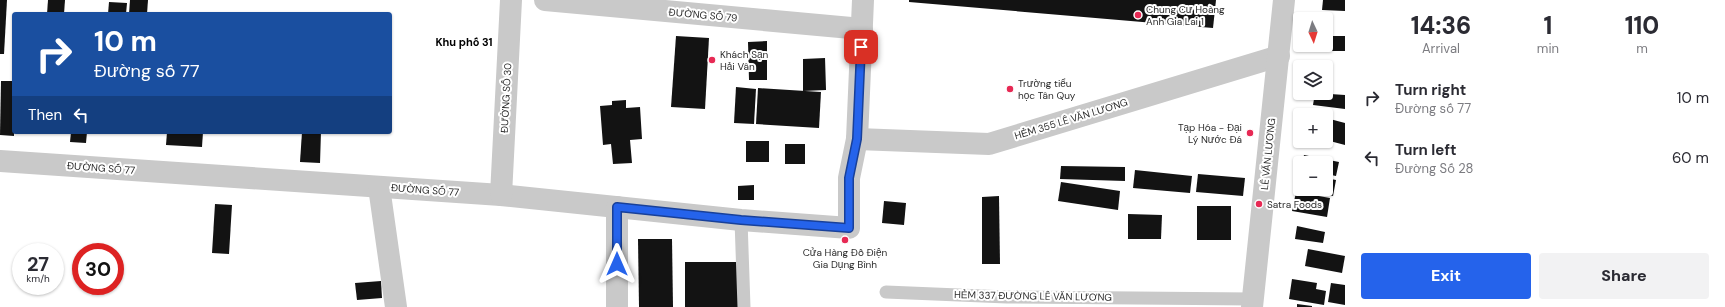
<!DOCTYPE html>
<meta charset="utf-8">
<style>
:root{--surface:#fff;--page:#f2f2f3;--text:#2b2b33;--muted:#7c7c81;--accent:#2563eb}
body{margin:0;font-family:"DM Sans",sans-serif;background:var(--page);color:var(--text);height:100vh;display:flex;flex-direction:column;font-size:15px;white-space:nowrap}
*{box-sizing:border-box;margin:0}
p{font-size:13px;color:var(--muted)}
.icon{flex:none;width:22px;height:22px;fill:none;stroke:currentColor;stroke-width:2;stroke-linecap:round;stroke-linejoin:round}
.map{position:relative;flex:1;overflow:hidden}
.drawer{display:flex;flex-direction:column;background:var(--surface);width:380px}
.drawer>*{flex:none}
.guide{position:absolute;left:12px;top:12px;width:380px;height:122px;border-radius:4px;box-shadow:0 1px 3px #0004;background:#1a4fa0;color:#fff;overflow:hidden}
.needle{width:26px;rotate:176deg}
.fabs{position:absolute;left:1293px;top:12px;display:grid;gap:8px}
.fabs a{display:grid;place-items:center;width:40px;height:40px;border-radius:4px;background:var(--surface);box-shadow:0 1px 3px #0004;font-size:20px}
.speed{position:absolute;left:12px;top:243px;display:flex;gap:8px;font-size:20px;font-weight:700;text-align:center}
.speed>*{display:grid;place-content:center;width:52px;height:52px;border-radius:50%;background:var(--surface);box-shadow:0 1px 3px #0004;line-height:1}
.speed small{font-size:10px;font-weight:400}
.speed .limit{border:6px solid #d22;background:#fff;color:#111}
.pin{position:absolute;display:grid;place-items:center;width:34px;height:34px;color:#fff;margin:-17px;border-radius:8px;box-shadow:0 2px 6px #0006}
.me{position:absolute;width:44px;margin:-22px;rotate:0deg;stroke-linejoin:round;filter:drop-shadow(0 0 3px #0008)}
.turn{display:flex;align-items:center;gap:14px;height:84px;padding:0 16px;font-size:18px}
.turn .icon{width:52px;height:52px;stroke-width:2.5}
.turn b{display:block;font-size:28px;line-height:34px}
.then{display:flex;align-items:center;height:38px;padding:0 16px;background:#0003;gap:8px;font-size:15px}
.eta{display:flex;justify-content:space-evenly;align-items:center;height:68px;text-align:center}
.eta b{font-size:24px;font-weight:800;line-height:28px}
.button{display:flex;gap:8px;margin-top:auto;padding:8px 16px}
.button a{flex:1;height:46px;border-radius:4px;background:var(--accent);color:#fff;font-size:16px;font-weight:800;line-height:46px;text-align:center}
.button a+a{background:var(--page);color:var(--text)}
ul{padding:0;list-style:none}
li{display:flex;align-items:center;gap:12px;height:60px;padding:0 16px}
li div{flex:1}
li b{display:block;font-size:15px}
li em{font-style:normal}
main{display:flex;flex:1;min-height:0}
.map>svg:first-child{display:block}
.building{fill:#131313}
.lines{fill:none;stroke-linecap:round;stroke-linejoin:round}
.service{stroke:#c9c9c9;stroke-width:13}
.minor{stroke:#c9c9c9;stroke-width:22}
.tertiary{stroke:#c9c9c9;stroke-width:22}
.route-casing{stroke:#184099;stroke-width:10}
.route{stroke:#2563eb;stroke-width:7}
.poi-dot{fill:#e72954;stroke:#fff;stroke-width:1.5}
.labels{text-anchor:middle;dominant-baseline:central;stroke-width:4;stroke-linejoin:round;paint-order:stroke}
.poi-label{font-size:10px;fill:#2c2c2c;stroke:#fff;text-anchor:start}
.street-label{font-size:10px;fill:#2c2c2c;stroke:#fff}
.neighbourhood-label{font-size:11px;font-weight:bold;fill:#000;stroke:#fff}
</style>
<main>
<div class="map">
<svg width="1345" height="307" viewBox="0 0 1345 307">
<rect width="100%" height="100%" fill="#fff"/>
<!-- building -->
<g class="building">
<polygon points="0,0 7,0 4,54 0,54"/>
<polygon points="48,0 65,0 64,14 47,14"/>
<polygon points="130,0 148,0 147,14 129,14"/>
<polygon points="909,0 1216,0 1213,28 909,2"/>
<polygon points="1323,0 1345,0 1345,11 1322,10"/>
<polygon points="109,2 127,3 126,14 108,14"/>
<rect x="305" y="12" width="8" height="2"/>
<polygon points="676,36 709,38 705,109 671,107"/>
<polygon points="1326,36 1345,36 1345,51 1315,51 1315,45 1326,45"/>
<polygon points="767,41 767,80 749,80 748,42"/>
<polygon points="825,58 826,90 803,91 803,59"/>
<polygon points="1,81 14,81 14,136 0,135"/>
<polygon points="736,87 756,89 754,124 734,123"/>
<polygon points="758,88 821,92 819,128 756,124"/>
<polygon points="1315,93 1345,95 1345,109 1313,105"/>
<polygon points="626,100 626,108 640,107 642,139 630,140 632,163 613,164 611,144 603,145 600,106 612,105 612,101"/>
<polygon points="1326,118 1345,123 1345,145 1326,140"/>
<polygon points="71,132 87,132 86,143 70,142"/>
<polygon points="167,132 203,132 202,147 166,145"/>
<polygon points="302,132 321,132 320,163 300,162"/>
<rect x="746" y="141" width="23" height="21"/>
<rect x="785" y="144" width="20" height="20"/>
<polygon points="1304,155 1339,162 1336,176 1326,174 1326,163 1302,163"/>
<polygon points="1061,166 1125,167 1125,181 1060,179"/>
<polygon points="1135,170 1192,176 1190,193 1133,188"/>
<polygon points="1198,174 1245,178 1243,196 1196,192"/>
<polygon points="1326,178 1336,180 1333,196 1304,190 1326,189"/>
<polygon points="1061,182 1120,191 1118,210 1058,201"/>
<polygon points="754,185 754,200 738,200 738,186"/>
<polygon points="1296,192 1330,198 1327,217 1292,211"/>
<polygon points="999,196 1000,264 982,264 982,197"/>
<polygon points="884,201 906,203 904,225 882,223"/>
<polygon points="215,204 232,205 229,254 212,253"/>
<rect x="1197" y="206" width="34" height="34"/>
<polygon points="1128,214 1162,215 1161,239 1128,239"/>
<polygon points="1297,226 1325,232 1323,243 1295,239"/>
<polygon points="638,239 672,239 673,307 639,307"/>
<polygon points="1308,249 1345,256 1342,273 1305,266"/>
<polygon points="685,262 743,262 744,307 685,307"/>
<polygon points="1292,279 1317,283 1316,289 1326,291 1324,305 1289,299"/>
<polygon points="381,281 382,298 357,300 355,283"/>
<polygon points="1331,283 1345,285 1345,305 1328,302"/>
<polygon points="1297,304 1312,306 1312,307 1297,307"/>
</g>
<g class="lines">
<!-- service -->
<g class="service">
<polyline points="741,220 744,307"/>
<polyline points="886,292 1007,297 1253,299"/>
</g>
<!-- minor -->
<g class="minor">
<polyline points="545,0 862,29"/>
<polyline points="857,139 989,144 1279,56"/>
<polyline points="0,161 501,195 741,220 849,228 849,178 857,139 863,0"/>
<polyline points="379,187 396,307"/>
<polyline points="501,195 511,0"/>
<polyline points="617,207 617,307"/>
</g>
<!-- tertiary -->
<polyline class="tertiary" points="1252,307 1284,0"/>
</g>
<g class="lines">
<!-- route casing -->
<g class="route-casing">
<polyline id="route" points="617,264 617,207 741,220 849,228 849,178 857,139 861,47"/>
</g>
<!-- route -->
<use href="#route" class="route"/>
</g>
<!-- markers -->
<g class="poi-dot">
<circle cx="1138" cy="15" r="4"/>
<circle cx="712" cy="60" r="4"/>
<circle cx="1010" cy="89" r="4"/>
<circle cx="1250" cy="133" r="4"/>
<circle cx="1259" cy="204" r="4"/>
<circle cx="845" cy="240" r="4"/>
</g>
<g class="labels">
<!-- poi labels -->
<g class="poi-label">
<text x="1146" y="9">Chung Cư Hoàng<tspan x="1146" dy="12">Anh Gia Lai 1</tspan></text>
<text x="720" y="54">Khách Sạn<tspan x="720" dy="12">Hải Vân</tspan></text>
<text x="1018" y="83">Trường tiểu<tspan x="1018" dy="12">học Tân Quy</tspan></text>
<text x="1242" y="127" text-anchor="end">Tạp Hóa - Đại<tspan x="1242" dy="12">Lý Nước Đá</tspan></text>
<text x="1267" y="204">Satra Foods</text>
<text x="845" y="252" text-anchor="middle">Cửa Hàng Đồ Điện<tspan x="845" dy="12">Gia Dụng Bình</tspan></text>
</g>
<!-- street labels -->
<g class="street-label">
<text transform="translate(703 15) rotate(5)">ĐƯỜNG SỐ 79</text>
<text transform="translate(506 98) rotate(-87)">ĐƯỜNG SỐ 30</text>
<text transform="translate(1071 119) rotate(-17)">HẺM 355 LÊ VĂN LƯƠNG</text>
<text transform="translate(1268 154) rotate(-84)">LÊ VĂN LƯƠNG</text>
<text transform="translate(101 168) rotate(4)">ĐƯỜNG SỐ 77</text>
<text transform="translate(425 190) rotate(4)">ĐƯỜNG SỐ 77</text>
<text transform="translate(1033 296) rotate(1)">HẺM 337 ĐƯỜNG LÊ VĂN LƯƠNG</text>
</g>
<!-- neighbourhood labels -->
<g class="neighbourhood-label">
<text x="464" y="42">Khu phố 31</text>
</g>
</g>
</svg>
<div class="fabs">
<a><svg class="needle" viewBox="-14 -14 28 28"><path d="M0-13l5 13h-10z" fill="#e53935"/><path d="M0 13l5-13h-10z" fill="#7c7c81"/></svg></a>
<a><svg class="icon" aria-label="layers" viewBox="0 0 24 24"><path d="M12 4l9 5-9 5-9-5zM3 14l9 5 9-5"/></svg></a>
<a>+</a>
<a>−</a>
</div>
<div class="speed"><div>27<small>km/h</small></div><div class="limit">30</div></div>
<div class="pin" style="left:861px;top:47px;background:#d93025"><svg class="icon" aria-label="arrive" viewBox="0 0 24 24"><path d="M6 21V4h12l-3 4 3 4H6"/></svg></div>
<svg class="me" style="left:617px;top:264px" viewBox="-20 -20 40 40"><path d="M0-17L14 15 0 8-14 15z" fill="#2563eb" stroke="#fff" stroke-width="4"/></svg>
<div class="guide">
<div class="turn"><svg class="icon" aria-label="right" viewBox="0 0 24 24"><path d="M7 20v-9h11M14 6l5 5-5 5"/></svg><div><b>10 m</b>Đường số 77</div></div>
<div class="then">Then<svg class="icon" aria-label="left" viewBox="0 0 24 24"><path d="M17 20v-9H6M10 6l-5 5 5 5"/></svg></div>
</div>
</div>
<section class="drawer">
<div class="eta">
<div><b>14:36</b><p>Arrival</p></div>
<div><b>1</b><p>min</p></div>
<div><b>110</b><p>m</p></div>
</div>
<ul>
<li><svg class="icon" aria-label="right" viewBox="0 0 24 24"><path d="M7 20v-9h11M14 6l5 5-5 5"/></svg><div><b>Turn right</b><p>Đường số 77</p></div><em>10 m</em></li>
<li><svg class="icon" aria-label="left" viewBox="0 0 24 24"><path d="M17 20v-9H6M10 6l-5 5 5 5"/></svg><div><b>Turn left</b><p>Đường Số 28</p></div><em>60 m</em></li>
</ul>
<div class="button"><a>Exit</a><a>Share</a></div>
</section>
</main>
